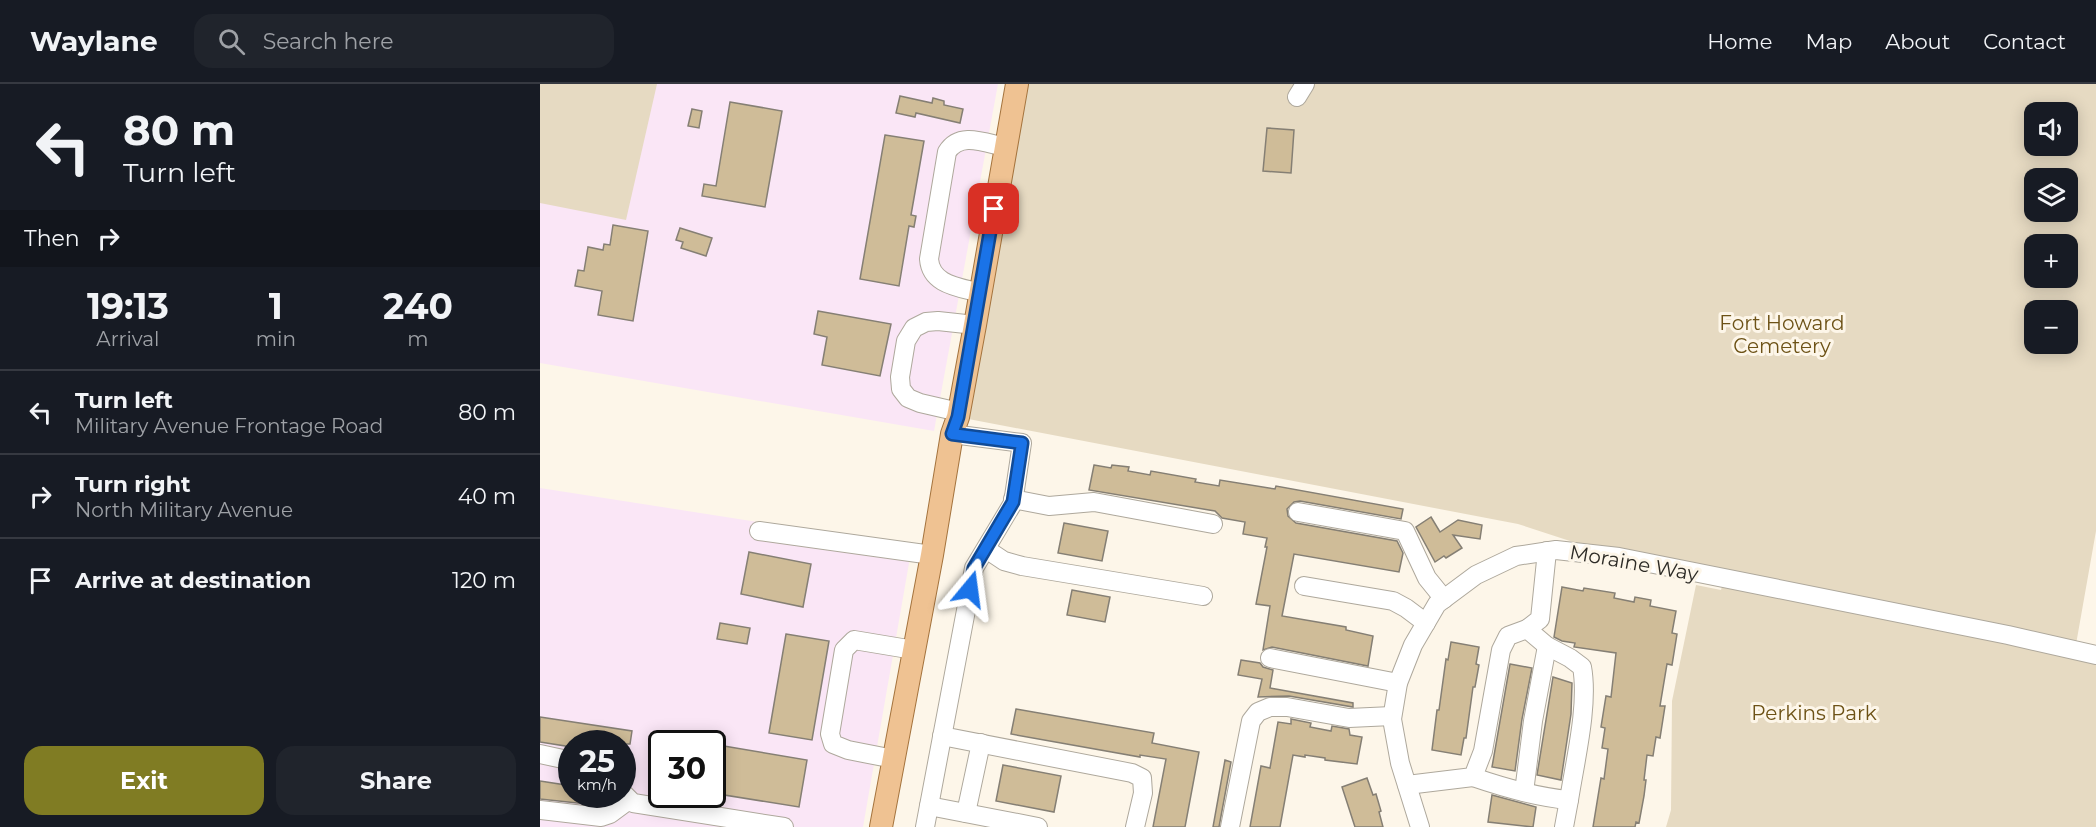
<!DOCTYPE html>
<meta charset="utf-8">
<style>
:root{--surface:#171b24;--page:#20242c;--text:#f1f3f6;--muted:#9ea1a6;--line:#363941;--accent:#807c23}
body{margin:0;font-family:Montserrat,sans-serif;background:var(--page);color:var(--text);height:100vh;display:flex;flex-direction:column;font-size:22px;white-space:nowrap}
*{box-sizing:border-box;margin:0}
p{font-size:20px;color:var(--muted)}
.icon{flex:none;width:33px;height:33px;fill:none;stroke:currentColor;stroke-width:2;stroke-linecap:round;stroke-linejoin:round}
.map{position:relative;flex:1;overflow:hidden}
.drawer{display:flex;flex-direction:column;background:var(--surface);width:540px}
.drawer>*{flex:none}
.hud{background:#171b24;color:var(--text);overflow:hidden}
.fabs{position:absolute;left:1484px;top:18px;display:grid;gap:12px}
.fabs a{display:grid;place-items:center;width:54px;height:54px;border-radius:12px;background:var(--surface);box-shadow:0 3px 15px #0003;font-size:30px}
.speed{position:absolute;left:18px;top:646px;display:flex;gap:12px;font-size:30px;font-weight:700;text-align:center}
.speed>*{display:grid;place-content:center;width:78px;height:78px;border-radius:50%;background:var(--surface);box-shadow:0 3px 15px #0003;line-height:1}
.speed small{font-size:15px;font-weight:400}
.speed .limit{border:3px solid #111;border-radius:9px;background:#fff;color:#111}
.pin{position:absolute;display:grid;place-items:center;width:51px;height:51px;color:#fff;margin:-26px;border-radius:12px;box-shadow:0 3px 9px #0006}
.me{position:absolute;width:66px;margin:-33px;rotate:16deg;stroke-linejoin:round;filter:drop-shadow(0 0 4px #0008)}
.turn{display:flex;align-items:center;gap:21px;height:126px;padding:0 24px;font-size:27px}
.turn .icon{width:78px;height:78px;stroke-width:2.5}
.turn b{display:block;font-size:42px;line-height:51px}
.then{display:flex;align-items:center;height:57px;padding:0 24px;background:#0003;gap:12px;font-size:22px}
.eta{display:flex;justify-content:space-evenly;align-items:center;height:102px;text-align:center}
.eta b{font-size:36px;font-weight:700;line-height:42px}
.primary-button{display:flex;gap:12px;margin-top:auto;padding:12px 24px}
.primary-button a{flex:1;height:69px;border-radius:18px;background:var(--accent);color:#fff;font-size:24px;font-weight:700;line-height:69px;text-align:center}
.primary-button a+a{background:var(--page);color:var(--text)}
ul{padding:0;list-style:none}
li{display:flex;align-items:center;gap:18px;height:84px;padding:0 24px;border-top:2px solid var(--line)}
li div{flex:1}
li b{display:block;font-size:22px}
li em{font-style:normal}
header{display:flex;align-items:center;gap:36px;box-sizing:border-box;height:84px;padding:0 30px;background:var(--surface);border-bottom:2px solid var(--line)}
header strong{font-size:28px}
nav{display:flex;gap:33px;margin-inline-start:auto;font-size:21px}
.search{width:420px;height:54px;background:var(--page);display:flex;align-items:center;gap:15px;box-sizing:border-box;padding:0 21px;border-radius:18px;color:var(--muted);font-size:22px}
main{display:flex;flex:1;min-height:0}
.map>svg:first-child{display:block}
.industrial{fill:#fae6f6;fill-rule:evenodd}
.green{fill:#e6dac2;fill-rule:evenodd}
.building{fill:#cfbc98;stroke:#857f74;stroke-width:1.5}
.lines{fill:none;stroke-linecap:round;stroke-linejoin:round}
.minor-casing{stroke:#aea89c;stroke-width:20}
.major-casing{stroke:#a4733d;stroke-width:24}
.minor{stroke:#fff;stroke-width:18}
.major{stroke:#efc292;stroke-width:22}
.route-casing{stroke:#114b97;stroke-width:15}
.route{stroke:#1a73e8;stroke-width:10}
.labels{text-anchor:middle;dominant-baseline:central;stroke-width:6;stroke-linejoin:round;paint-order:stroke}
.park-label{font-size:20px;fill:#6d5216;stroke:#fdf6e9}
.street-label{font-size:20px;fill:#2d2b26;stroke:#fdf6e9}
</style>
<header>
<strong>Waylane</strong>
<div class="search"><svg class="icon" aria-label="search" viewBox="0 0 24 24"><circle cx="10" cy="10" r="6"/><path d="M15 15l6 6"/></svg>Search here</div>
<nav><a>Home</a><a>Map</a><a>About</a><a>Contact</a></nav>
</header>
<main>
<section class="drawer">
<div class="hud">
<div class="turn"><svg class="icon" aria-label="left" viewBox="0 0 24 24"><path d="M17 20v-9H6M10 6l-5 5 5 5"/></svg><div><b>80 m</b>Turn left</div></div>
<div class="then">Then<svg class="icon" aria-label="right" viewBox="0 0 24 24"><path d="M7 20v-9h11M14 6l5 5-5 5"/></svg></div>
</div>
<div class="eta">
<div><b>19:13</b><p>Arrival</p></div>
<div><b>1</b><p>min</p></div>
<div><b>240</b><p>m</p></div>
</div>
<ul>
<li><svg class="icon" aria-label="left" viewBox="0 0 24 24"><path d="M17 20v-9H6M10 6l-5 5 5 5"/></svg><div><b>Turn left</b><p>Military Avenue Frontage Road</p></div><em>80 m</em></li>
<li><svg class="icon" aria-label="right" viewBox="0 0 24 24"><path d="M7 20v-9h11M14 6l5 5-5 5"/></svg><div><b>Turn right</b><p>North Military Avenue</p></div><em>40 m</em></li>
<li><svg class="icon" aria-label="arrive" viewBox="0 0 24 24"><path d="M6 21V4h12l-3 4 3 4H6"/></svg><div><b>Arrive at destination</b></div><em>120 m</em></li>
</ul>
<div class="primary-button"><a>Exit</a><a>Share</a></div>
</section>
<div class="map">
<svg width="1556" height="743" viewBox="0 0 1556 743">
<rect width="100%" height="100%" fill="#fdf6e9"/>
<!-- industrial -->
<g class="industrial">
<polygon points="0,0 458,0 394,347 0,279"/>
<path d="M0,404l372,58 -49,281h-323zM32,660h50v51h-50zM122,660h50v51h-50z"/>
</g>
<!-- green -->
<g class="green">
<polygon points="0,0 117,0 86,136 0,119"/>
<path d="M477,0h1079v447l-21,119 21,4v173h-430l5,-17 1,-109 24,-116 25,5 3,-11 -105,-22 -101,-33 -560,-107zM1494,28h33v34h-33zM1494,94h33v34h-33zM1494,160h33v34h-33zM1494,226h33v34h-33z"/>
</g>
<!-- building -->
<g class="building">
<polygon points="360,12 392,19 393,14 404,17 404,21 423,25 420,39 376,29 375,33 356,29"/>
<polygon points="190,18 242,27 225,123 162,112 164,100 176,102"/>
<polygon points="152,25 162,27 159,44 148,42"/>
<polygon points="727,44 754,46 751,89 723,87"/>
<polygon points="345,51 384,57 371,131 376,132 374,143 369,142 359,202 320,195"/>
<polygon points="73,141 108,147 93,237 58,231 62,207 35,202 38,186 44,187 48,163 63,166 64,160 70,161"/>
<polygon points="140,144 172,154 166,172 141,164 143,158 136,156"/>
<polygon points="278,227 351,240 340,292 282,281 287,253 274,250"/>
<polygon points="554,381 571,384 572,381 589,383 588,387 610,391 611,387 656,395 655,398 679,402 680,396 735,405 736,402 863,425 861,435 760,417 754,418 747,425 748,432 756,439 857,457 863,469 859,488 754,470 742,532 806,543 806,546 833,552 828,582 732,563 723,566 730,522 716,520 727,463 725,463 727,454 703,450 705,438 682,434 675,427 549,406"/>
<polygon points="891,433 900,448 918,436 942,441 940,455 913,451 922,464 906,474 904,472 895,478 876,443"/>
<polygon points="524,439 568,447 562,477 518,469"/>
<polygon points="209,468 271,480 263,523 201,510"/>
<polygon points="1022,503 1043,507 1044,504 1075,509 1074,514 1094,518 1095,513 1111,516 1110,522 1136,527 1132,549 1137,550 1132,581 1127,580 1120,622 1125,622 1120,654 1116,653 1113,672 1107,671 1104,696 1106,696 1104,712 1099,739 1096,738 1095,743 1053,743 1061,694 1064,695 1068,665 1062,664 1065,644 1061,643 1066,612 1071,613 1076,569 1034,563 1035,559 1022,557 1014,553"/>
<polygon points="532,506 570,513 565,538 527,531"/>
<polygon points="180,539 210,544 207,560 177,555"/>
<polygon points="246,550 289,557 272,656 229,649"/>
<polygon points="911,558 939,563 936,580 939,581 935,603 933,603 926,654 924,654 921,671 892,666 897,626 899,626 906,575 908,576"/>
<polygon points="701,576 720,579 723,583 733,586 730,604 813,619 813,623 749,612 718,613 722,595 698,591"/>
<polygon points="970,580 992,584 982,635 975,687 952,683"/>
<polygon points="1013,593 1032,599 1031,630 1021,696 997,691"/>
<polygon points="476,625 614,649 612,659 659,668 645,743 613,743 626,675 600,671 600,673 471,650"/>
<polygon points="0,633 92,647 90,660 32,660 32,663 0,658"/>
<polygon points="751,635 771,639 770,643 791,647 792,642 809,645 810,651 822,653 817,680 785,676 785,674 765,671 765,673 753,671 740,743 710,743 721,682 730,684 738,638 751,640"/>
<polygon points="172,660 267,676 259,723 172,709"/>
<polygon points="685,676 691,678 679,743 673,743"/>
<polygon points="463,681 521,692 514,728 456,717"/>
<polygon points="827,694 833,711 836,710 841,727 839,728 843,743 815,743 802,703"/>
<polygon points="0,697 32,702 32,711 57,711 56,721 0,715"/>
<polygon points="952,711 996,723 993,743 948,738"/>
</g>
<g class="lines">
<!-- minor casing -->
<g class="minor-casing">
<g id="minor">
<polyline points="757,13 765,0"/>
<path d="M440,209c-21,-6 -49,-8 -51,-34l18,-107c13,-21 38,-9 58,-5"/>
<polyline points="419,328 380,319 368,314 361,305 360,293 366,257 374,244 386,238 398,237 435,241"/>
<polyline points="473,415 509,422 554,418 673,440"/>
<polyline points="758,428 865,447 887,494 904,515"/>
<polyline points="219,447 392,471"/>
<polyline points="446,465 464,477 482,482 663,512"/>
<polyline points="764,502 853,517 866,524 886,539"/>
<polyline points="730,574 858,599"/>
<polyline points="402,652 592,689 602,694 603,709 595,743"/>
<polyline points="0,670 32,677"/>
<polyline points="354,675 308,666 293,660 290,650 304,566 314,556 374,566"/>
<path d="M933,693c32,11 63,20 96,23 6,-39 20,-95 13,-133l-12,-9 -23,-12 -20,-17"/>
<polyline points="867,701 933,693 943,667 961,566 968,552 987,545 1000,535 1007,467"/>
<polyline points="82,708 93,719 244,743"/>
<polyline points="984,708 993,637 1007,562"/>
<polyline points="389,722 498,743"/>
<polyline points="0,726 61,733 70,730 89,716"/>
<polyline points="426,729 441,659"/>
<polyline points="385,743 434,484 473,419 482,359 412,350"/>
<polyline points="690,743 711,637 718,628 730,623 747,623 809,634 852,632"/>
<polyline points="880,743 860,679 852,635 858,599 873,561 897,520 936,491 976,472 1016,466 1079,473 1468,551 1556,571"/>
<polyline points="1024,743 1029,716"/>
</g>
</g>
<!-- major casing -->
<g class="major-casing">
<polyline id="major" points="341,743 392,471 412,350 418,333 435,241 477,0"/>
</g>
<!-- minor -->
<use href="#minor" class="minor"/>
<!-- major -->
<use href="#major" class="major"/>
</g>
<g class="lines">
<!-- route casing -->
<g class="route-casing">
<polyline id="route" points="430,505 434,484 473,418 482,359 412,350 418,333 454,125"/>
</g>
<!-- route -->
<use href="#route" class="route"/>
</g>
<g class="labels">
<!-- park labels -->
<g class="park-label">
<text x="1242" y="239">Fort Howard<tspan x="1242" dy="23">Cemetery</tspan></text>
<text x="1274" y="629">Perkins Park</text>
</g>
<!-- street labels -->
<g class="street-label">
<text transform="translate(1094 479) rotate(10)">Moraine Way</text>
</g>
</g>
</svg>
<div class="fabs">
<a><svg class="icon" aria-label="sound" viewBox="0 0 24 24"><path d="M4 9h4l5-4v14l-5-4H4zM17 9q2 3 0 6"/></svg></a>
<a><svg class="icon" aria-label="layers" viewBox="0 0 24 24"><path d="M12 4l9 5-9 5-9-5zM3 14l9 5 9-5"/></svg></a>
<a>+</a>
<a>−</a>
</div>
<div class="speed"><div>25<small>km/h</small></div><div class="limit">30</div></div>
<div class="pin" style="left:454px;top:125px;background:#d93025"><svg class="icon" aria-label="arrive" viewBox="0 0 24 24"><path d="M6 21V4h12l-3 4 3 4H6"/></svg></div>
<svg class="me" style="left:430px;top:505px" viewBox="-20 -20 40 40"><path d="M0-17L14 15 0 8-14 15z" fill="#1a73e8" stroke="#fff" stroke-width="4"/></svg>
</div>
</main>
